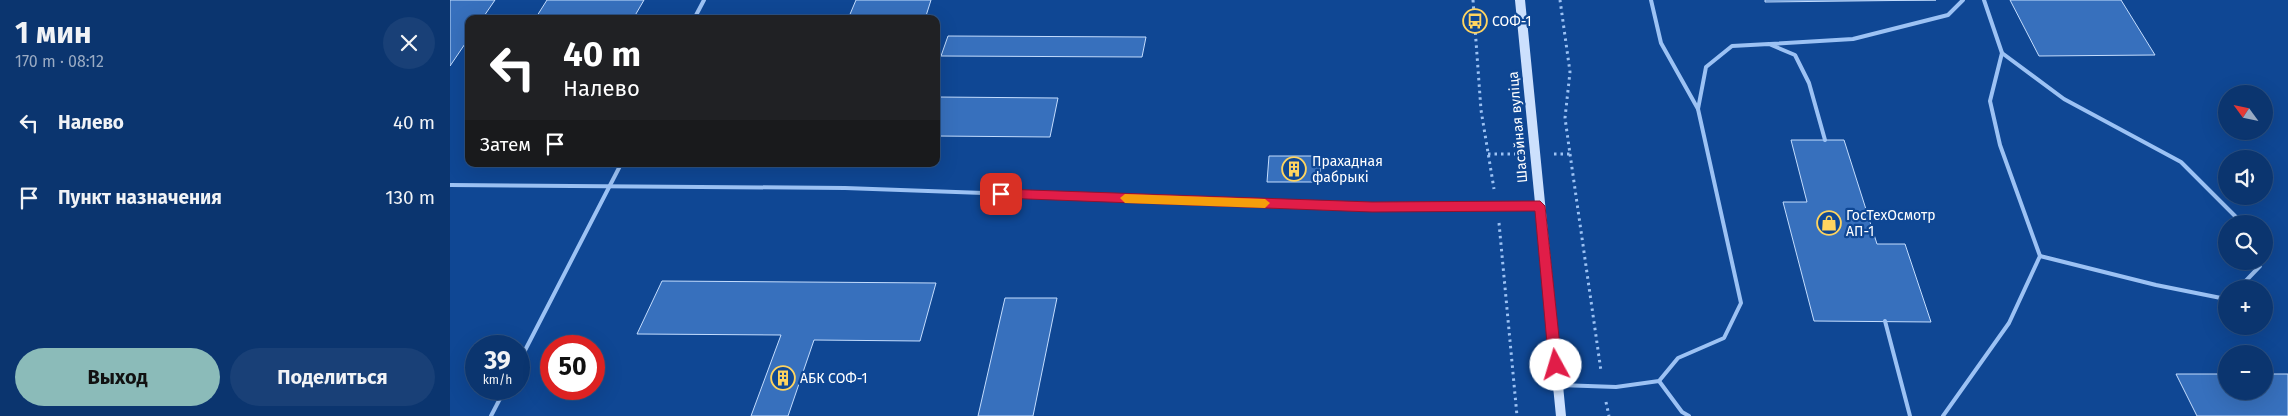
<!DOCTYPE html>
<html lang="ru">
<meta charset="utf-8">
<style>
:root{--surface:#0b356f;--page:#194077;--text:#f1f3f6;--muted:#9aabc3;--line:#2b5082;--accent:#8bbbb9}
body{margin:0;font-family:"Fira Sans",sans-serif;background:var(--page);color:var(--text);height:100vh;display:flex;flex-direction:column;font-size:19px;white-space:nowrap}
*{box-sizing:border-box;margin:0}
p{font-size:16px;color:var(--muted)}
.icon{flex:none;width:28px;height:28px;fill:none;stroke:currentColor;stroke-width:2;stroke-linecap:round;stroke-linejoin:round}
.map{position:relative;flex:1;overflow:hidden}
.details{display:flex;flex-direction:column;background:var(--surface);width:450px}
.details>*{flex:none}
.hud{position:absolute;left:15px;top:15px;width:475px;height:152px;border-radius:10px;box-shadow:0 5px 20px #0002,0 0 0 1px var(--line);background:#202124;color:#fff;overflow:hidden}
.needle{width:32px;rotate:303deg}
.buttons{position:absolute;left:1768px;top:85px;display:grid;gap:10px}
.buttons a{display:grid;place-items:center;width:55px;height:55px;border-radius:50%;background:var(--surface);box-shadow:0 5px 20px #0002,0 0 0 1px var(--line);font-size:25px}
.speed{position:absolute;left:15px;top:335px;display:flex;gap:10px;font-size:25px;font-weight:700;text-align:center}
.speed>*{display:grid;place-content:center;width:65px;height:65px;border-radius:50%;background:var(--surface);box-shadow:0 5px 20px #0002,0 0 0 1px var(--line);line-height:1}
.speed small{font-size:12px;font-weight:400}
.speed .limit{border:8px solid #d22;background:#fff;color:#111}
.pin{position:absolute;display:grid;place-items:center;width:42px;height:42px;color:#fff;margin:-21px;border-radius:10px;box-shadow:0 2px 8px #0006}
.me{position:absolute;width:55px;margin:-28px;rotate:354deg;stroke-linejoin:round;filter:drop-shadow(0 0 4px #0008)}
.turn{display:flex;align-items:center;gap:18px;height:105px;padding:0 15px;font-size:22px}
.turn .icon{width:65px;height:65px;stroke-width:2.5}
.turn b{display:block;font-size:35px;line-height:42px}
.then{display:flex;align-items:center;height:48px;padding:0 15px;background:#0003;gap:10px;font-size:19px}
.round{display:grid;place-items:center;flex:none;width:52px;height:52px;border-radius:26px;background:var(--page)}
.head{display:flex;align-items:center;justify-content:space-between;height:85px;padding:0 15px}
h1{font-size:30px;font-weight:700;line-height:38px}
.action{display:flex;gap:10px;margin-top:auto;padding:10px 15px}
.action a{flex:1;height:58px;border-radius:30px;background:var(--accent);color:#111;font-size:20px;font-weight:700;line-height:58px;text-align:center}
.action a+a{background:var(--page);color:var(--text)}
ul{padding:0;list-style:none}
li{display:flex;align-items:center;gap:15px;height:75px;padding:0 15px}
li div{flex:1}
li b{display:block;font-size:19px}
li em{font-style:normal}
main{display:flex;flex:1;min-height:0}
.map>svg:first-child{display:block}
.building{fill:#3770bd;stroke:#c4ddfe}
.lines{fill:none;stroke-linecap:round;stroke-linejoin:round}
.path{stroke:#9cc2f4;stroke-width:3;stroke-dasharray:2.5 4;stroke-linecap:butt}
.service{stroke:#9cc2f4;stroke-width:4}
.secondary{stroke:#cce0fd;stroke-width:10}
.route{fill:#e11d48;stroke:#92132f}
.slow{fill:#f59e0b}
.labels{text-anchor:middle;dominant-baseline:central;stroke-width:4.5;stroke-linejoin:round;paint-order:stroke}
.poi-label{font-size:14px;fill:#fff;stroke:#0f4794;text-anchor:start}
.street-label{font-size:14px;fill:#fff;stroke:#0f4794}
</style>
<main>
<section class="details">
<div class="head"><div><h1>1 мин</h1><p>170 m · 08:12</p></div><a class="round"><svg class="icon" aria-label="close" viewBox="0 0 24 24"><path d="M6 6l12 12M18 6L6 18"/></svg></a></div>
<ul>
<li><svg class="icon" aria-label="left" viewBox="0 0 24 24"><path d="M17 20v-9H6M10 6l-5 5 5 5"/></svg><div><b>Налево</b></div><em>40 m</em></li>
<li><svg class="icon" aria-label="arrive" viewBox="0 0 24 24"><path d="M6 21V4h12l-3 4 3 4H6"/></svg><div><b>Пункт назначения</b></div><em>130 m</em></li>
</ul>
<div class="action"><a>Выход</a><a>Поделиться</a></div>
</section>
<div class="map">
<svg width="1838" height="416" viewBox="0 0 1838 416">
<rect width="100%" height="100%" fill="#0f4794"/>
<!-- building -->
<g class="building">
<polygon points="0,0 45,0 32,19 19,19 19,38 0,66"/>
<polygon points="97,0 194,0 183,19 85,19"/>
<polygon points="406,0 481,0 475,19 398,19"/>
<polygon points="1315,0 1486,0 1315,2"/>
<polygon points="1560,0 1671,0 1705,55 1589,56"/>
<polygon points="498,36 696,37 692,57 491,56"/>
<polygon points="486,97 608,98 600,137 486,136"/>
<polygon points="1341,140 1394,140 1427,244 1455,244 1481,322 1364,321 1333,202 1357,202"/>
<polygon points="819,156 871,156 870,182 817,182"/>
<polygon points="212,281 486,283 470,341 364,340 338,416 301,416 331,335 187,334"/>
<polygon points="555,298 607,298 583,416 528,416"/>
<polygon points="1726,374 1776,374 1776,391 1814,391 1814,374 1838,374 1838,416 1747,416"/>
</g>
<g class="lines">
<!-- path -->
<g class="path">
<polyline points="1023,0 1031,110 1044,189"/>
<polyline points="1038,154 1065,154"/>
<polyline points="1104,154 1120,154 1115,118 1120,72 1110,0"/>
<polyline points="1120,154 1151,371"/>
<polyline points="1049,223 1067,416"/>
<polyline points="1156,402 1159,416"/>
</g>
<!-- service -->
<g class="service">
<polyline points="1201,0 1211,43 1248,109"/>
<polyline points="244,19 254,0"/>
<polyline points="1320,44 1403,39 1498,15 1513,0"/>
<polyline points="1552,53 1614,99 1731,162 1793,224"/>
<polyline points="0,185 395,188 922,207 1090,206"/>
<polyline points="1590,256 1706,285 1776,299"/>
<polyline points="1788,289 1810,266 1809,261"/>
<polyline points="1435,321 1460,416"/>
<polyline points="69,362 171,164"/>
<polyline points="1209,381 1232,412 1239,416"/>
<polyline points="1109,385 1166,387 1209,381 1228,358 1274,338 1291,303 1248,109 1256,67 1282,46 1319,44 1345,55 1359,83 1375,140"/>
<polyline points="41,416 55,389"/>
<polyline points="1493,416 1559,323 1590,256 1550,145 1540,101 1552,53 1534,0"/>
</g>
<!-- secondary -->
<polyline class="secondary" points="1070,0 1111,416"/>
</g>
<!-- route -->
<polygon class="route" points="551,189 922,202 1090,201 1095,206 1112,365 1110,369 1106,371 1101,369 1099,365 1085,211 922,212 551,198 546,194"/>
<!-- slow -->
<polygon class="slow" points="675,194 815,199 820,203 815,208 675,203 670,198"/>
<!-- icons -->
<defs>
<g id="bus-ring" transform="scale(1.25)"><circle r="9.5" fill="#0f4794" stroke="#ffd45f" stroke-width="1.5"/><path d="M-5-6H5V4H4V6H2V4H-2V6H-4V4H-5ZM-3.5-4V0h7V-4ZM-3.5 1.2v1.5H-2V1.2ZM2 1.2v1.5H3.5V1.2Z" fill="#ffd45f"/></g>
<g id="building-ring" transform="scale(1.25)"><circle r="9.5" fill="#0f4794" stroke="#ffd45f" stroke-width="1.5"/><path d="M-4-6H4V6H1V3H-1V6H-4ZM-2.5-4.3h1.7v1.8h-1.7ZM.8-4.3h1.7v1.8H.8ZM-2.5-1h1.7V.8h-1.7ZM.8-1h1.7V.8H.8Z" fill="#ffd45f"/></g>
<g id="shop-ring" transform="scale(1.25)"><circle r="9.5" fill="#0f4794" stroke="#ffd45f" stroke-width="1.5"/><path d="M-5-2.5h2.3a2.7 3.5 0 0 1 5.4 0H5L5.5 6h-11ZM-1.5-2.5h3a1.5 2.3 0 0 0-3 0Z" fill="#ffd45f"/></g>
</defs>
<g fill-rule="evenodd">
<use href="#bus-ring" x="1025" y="21"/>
<use href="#building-ring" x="844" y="169"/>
<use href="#shop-ring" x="1379" y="223"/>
<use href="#building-ring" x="333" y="378"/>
</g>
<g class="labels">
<!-- poi labels -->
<g class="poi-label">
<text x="1042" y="21">СОФ-1</text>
<text x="862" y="161">Прахадная<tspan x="862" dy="16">фабрыкі</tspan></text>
<text x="1396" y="215">ГосТехОсмотр<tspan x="1396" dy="16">АП-1</tspan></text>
<text x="350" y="378">АБК СОФ-1</text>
</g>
<!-- street labels -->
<g class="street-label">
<text transform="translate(1068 127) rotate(-95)">Шасэйная вуліца</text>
</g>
</g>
</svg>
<div class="buttons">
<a><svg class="needle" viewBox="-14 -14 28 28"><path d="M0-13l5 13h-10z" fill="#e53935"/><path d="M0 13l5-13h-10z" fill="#9aabc3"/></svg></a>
<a><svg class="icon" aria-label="sound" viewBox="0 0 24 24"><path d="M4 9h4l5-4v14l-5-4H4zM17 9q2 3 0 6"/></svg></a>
<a><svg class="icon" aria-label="search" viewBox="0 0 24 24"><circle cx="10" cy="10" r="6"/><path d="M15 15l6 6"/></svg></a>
<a>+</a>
<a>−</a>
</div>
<div class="speed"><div>39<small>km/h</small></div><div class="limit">50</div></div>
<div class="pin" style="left:551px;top:194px;background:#d93025"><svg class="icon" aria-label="arrive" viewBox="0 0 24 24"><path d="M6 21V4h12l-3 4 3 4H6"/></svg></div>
<svg class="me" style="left:1106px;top:365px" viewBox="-20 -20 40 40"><circle r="19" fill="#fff"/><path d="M0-13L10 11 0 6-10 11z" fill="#e11d48"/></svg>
<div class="hud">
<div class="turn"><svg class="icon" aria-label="left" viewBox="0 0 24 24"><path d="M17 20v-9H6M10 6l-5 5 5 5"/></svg><div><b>40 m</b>Налево</div></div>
<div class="then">Затем<svg class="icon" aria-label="arrive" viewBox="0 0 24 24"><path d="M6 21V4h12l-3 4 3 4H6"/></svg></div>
</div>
</div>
</main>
